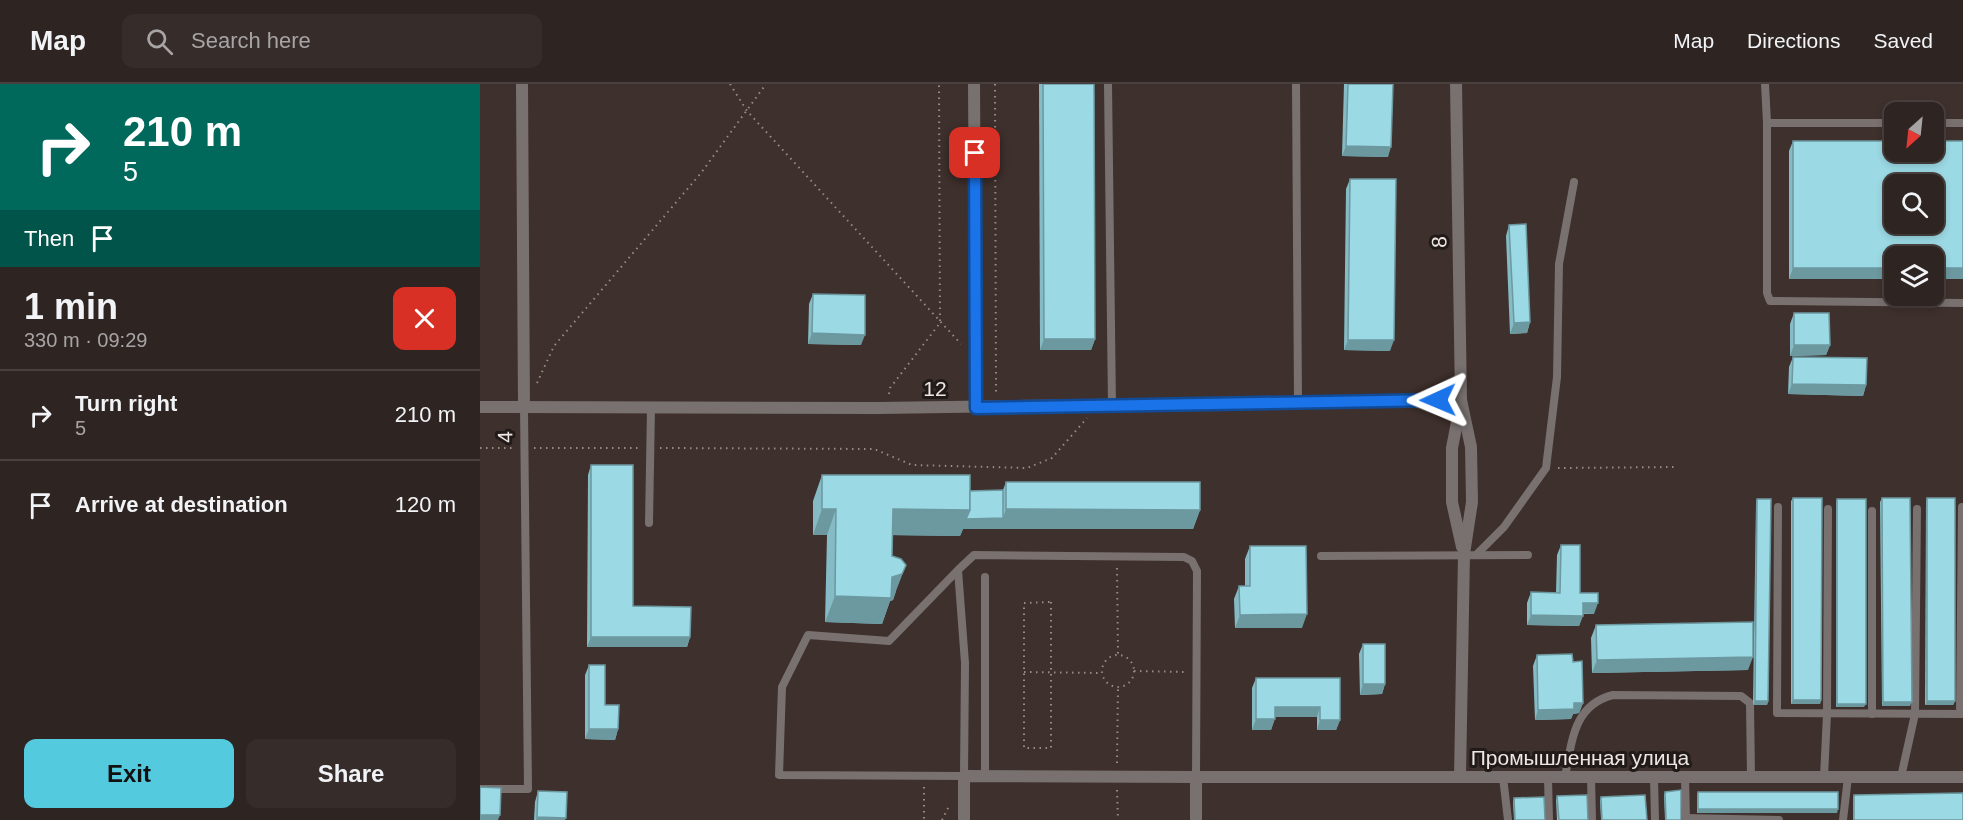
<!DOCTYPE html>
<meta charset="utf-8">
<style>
:root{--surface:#2e2421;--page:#362c2a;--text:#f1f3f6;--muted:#a7a4a5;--line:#49413f;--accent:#54cade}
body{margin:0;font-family:Helvetica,sans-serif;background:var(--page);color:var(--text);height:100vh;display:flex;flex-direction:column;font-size:22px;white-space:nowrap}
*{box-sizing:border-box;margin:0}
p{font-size:20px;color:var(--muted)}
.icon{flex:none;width:33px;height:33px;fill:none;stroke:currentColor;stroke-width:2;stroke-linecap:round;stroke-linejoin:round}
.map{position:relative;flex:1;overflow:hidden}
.sheet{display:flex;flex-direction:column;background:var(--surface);width:480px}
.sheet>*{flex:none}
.guide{background:#00695c;color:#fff;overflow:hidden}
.needle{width:39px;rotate:207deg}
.buttons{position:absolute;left:1404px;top:18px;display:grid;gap:12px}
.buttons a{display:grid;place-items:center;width:60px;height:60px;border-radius:12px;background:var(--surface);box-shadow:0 3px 9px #0003,0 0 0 2px var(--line);font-size:30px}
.pin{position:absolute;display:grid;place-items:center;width:51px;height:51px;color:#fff;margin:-26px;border-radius:12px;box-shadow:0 3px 9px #0006}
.me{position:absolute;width:66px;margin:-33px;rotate:269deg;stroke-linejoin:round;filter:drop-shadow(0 0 4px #0008)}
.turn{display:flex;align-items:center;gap:21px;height:126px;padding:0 24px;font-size:27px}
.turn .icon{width:78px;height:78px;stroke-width:2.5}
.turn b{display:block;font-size:42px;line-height:51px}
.then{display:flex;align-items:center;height:57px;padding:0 24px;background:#0003;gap:12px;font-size:22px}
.round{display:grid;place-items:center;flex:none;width:63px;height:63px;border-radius:12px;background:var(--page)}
.head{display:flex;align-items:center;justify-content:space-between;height:102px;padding:0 24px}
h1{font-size:36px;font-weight:800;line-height:45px}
.cta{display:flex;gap:12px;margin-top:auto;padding:12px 24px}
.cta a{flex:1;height:69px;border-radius:12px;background:var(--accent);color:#111;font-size:24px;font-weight:800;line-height:69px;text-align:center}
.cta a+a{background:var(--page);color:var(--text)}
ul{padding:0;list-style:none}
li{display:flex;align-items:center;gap:18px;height:90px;padding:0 24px;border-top:2px solid var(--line)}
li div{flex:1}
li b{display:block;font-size:22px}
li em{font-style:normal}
header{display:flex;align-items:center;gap:36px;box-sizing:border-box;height:84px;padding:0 30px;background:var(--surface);border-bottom:2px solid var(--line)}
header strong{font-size:28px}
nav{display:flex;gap:33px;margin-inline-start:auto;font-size:21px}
.search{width:420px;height:54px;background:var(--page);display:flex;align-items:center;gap:15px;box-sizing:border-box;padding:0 21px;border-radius:12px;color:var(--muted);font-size:22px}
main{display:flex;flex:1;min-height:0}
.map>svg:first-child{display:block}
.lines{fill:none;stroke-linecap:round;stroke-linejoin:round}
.path{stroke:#978c88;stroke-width:2;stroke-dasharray:1.5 4.5;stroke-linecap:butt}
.service{stroke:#78716f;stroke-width:8}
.minor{stroke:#78716f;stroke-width:12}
.tertiary{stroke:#78716f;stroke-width:12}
.wall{fill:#85bbc4}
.shaded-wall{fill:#6c98a0}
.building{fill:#9bd9e4;stroke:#6c98a0;stroke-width:1.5;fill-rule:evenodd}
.route-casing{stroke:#114b97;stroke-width:15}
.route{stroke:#1a73e8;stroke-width:10}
.labels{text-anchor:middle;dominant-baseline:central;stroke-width:6;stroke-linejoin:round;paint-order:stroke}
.street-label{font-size:21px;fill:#efe6e3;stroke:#201a18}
</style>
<header>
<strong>Map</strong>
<div class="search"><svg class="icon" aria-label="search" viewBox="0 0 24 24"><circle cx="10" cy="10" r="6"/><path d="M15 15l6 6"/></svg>Search here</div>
<nav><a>Map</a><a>Directions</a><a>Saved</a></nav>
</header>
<main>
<section class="sheet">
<div class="guide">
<div class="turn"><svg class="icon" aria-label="right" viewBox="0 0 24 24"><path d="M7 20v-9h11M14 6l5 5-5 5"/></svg><div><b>210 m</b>5</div></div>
<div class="then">Then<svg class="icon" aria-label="arrive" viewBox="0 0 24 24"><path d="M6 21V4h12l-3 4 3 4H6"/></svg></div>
</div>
<div class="head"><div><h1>1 min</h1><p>330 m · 09:29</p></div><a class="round" style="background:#d93025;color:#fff"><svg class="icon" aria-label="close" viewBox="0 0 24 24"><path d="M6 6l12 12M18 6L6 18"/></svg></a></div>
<ul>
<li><svg class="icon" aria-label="right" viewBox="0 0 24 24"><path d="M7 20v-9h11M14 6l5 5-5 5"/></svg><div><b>Turn right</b><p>5</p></div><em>210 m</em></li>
<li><svg class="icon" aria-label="arrive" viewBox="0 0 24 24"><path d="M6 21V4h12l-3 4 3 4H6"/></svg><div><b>Arrive at destination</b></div><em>120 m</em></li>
</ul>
<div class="cta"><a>Exit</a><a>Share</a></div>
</section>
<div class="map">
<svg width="1483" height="736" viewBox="0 0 1483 736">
<rect width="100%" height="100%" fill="#3e302c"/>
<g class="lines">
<!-- path -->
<g class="path">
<polyline points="250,0 267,27 481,260"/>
<polyline points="515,0 516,309"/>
<polyline points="57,299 74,262 221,89 286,0"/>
<polyline points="409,310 410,304 460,239 459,0"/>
<polyline points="0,364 33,364"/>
<polyline points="54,364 159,364"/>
<polyline points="180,364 394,365 432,381 547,384 572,374 607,334"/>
<polyline points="1078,384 1196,383"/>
<polyline points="637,484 638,571"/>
<polygon points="571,518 571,664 544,664 544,519"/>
<circle cx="638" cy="587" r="16"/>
<polyline points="654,587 705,588"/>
<polyline points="544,588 621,589"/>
<polyline points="637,679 638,604"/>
<polyline points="444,703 444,736"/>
<polyline points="637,706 638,736"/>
<polyline points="462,736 470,720"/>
</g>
<!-- service -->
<g class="service">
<polyline points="628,0 632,322"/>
<polyline points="816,0 818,319"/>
<polyline points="1285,0 1287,39"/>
<polyline points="1414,39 1287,39 1287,209 1290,217 1483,219"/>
<polyline points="1454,39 1483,39"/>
<polyline points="1298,423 1297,629 1483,630"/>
<polyline points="169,439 171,324"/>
<polyline points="997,470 1024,443 1066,384 1077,293 1079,180 1094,98"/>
<polyline points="841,472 1048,471"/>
<polyline points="478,486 409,557 328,551 302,603 299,691 484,692 485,579 478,486 494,471 704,473 712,477 717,487 716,693"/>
<polyline points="1392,630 1392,427"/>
<polyline points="1480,630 1482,423"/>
<polyline points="505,692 505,493"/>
<polyline points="1023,693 1028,736"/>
<polyline points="1068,693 1069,736"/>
<path d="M1085,693c7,-35 8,-72 48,-82l128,1 9,7 1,74"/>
<polyline points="1111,693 1112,736"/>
<polyline points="1174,693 1175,736"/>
<polyline points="1205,693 1206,736"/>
<polyline points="1344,693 1347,630 1348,425"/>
<polyline points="1421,693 1435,630 1437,425"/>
<polyline points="0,705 48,705 44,323"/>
<polyline points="1206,734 1299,736"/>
<polyline points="1363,736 1368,693"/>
</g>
<!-- minor -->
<g class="minor">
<polyline points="42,0 44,323"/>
<polyline points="494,0 496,324"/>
<polyline points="976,0 981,316 991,363 992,418 984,470 980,693"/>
<polyline points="0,323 398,324 981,316"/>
<polyline points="980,323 972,364 972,418 982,463"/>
<polyline points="716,693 1483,693"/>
</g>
<!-- tertiary -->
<polyline class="tertiary" points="484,736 484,692 716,693 716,736"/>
</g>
<!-- wall -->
<g class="wall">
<polygon points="559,0 614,0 615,255 611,266 560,266"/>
<polygon points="864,0 913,0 908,73 862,72"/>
<polygon points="1313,57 1483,57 1483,195 1454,195 1414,172 1414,195 1309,195 1309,67"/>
<polygon points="870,95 910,267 864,266 866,105"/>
<polygon points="1029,141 1050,238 1047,249 1030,250 1026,152"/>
<polygon points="333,210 381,261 328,260 329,220"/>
<polygon points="1314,229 1350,261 1346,271 1310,272 1310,240"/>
<polygon points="1313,273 1386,301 1383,312 1308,310 1309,283"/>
<polygon points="111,381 153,522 210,553 207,563 107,563 108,391"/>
<polygon points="342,391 490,407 523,406 526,398 720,426 713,445 483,445 480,452 412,451 412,472 416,507 413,516 410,517 402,540 345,538 347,451 333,451 333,417"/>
<polygon points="1313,414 1341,616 1340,620 1311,620 1311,417"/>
<polygon points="1402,414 1430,622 1402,622 1400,418"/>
<polygon points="1447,414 1475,617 1473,621 1445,621 1446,417"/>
<polygon points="1277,415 1288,617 1287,621 1273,621 1276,418"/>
<polygon points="1357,415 1384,623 1356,623 1356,418"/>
<polygon points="1081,461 1100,509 1114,530 1103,530 1099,542 1047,541 1047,519 1051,508 1076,509 1077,471"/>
<polygon points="770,462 822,544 755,544 754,515 759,502 765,502 765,475"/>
<polygon points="1116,541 1268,586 1112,589 1111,554"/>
<polygon points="883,560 905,600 902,610 880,611 879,570"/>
<polygon points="1057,571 1093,578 1103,619 1099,629 1093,630 1091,635 1055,636 1053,582"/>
<polygon points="109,581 125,621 138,645 135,656 105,655 105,591"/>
<polygon points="776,594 860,594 860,636 856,646 837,646 837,633 795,633 791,646 772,646 772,604"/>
<polygon points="58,707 85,736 54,736 55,718"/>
<polygon points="1185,708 1201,736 1185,736 1184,711"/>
<polygon points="1218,708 1357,729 1217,729 1217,711"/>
<polygon points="1374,711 1483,736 1373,736 1373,714"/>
<polygon points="1077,712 1108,736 1077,736 1076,716"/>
<polygon points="1121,713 1167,736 1121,736 1120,716"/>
<polygon points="1034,714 1065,736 1034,736 1033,718"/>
</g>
<!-- shaded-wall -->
<g class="shaded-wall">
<polygon points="866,62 911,63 908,73 862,72"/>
<polygon points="1313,184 1414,184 1414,195 1309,195"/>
<rect x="1454" y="184" width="29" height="11"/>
<polygon points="1050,238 1047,249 1030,250 1034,239"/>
<polygon points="332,249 385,251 381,261 328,260"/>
<polygon points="564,255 615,255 611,266 560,266"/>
<polygon points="868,256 914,256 910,267 864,266"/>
<polygon points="1314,261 1350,261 1346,271 1310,272"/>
<polygon points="1312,300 1386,301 1383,312 1308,310"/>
<polygon points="342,425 356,425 347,451 333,451"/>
<polygon points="413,425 490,426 523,434 526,425 720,426 713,445 483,445 480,452 403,451"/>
<polygon points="426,481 416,507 413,516 410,517 402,540 345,538 355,512 412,493"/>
<polygon points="1103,519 1118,519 1114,530 1099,529"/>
<polygon points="827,530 822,544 755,544 760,531"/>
<polygon points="1051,531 1103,532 1099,542 1047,541"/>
<polygon points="111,553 210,553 207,563 107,563"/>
<polygon points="1273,573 1268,586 1112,589 1117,576"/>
<polygon points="883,600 905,600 902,610 880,611"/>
<polygon points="1313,616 1341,616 1340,620 1311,620"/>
<polygon points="1275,617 1288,617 1287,621 1273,621"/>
<polygon points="1447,617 1475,617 1473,621 1445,621"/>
<polygon points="1403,618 1432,618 1430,622 1402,622"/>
<polygon points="1094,619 1103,619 1099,629 1093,630 1091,635 1055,636 1058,626"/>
<polygon points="1357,620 1386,620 1384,623 1356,623"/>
<polygon points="795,623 840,623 837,633 791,633"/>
<polygon points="776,635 795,635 791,646 772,646"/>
<polygon points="840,636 860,636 856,646 837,646"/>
<polygon points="109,645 138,645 135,656 105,655"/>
<polygon points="1218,725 1358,725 1357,729 1217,729"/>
<polygon points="0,731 20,731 18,736 0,736"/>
<polygon points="57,733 86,734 85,736 56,736"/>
</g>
<!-- building -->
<g class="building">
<polygon points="563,0 614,0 615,255 564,255"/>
<polygon points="868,0 913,0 911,63 866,62"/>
<path d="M1313,57h101v11h40v-11h29v127h-29v-12h-40v12h-101zM1414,100h40v40h-40z"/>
<polygon points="870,95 916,95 914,256 868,256"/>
<polygon points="1046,140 1050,238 1034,239 1029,141"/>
<polygon points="333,210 385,211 385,251 332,249"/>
<polygon points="1314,229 1349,229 1350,261 1314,261"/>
<polygon points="1313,273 1387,274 1386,301 1312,300"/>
<polygon points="111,381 153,381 153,522 211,523 210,553 111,553"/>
<polygon points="342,391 490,391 490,426 413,425 412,472 421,475 426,481 422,490 412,493 411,514 355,512 356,425 342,425"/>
<polygon points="526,398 720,398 720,426 526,425"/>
<polygon points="523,406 523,434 486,435 490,426 490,407"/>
<polygon points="1313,414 1342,414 1341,616 1313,616"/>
<polygon points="1402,414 1430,414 1432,618 1403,618"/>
<rect x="1447" y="414" width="28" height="203"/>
<polygon points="1277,415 1291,415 1288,617 1275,617"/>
<rect x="1357" y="415" width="29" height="205"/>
<polygon points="1081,461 1100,461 1100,509 1118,509 1118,519 1103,519 1103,532 1051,531 1051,508 1080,509"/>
<polygon points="770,462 826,462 827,530 760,531 759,502 770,502"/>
<polygon points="1273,538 1273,573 1117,576 1116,541"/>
<rect x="883" y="560" width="22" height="40"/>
<polygon points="1092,570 1093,578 1102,577 1103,619 1094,619 1094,625 1058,626 1057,571"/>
<polygon points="109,581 125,581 125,621 139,621 138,645 109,645"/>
<polygon points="776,594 860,594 860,636 840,636 840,623 795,623 795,635 776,635"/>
<polygon points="0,703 21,704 20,731 0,731"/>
<polygon points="1201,706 1201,736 1186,736 1185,708"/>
<polygon points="58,707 87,708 86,734 57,733"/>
<rect x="1218" y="708" width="140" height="17"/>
<polygon points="1483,709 1483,736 1374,736 1374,711"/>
<polygon points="1107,711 1108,736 1079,736 1077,712"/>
<polygon points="1165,711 1167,736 1122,736 1121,713"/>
<polygon points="1064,713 1065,736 1035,736 1034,714"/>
</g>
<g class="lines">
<!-- route casing -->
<g class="route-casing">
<polyline id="route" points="495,69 496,324 958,316"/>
</g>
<!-- route -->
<use href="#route" class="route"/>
</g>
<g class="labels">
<!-- street labels -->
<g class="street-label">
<text transform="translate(959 158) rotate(-91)">8</text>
<text x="455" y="304">12</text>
<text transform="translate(25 353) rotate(-91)">4</text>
<text x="1100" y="673">Промышленная улица</text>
</g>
</g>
</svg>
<div class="buttons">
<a><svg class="needle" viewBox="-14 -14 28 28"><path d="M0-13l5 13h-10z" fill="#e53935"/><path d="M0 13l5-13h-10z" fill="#a7a4a5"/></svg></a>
<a><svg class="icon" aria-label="search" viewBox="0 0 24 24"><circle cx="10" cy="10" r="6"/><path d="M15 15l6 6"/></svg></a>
<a><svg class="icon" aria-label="layers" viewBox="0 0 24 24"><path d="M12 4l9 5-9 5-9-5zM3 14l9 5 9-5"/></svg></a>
</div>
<div class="pin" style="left:495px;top:69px;background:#d93025"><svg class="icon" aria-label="arrive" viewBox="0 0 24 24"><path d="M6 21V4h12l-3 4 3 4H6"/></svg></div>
<svg class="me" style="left:958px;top:316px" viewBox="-20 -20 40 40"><path d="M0-17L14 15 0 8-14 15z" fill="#1a73e8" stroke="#fff" stroke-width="4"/></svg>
</div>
</main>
